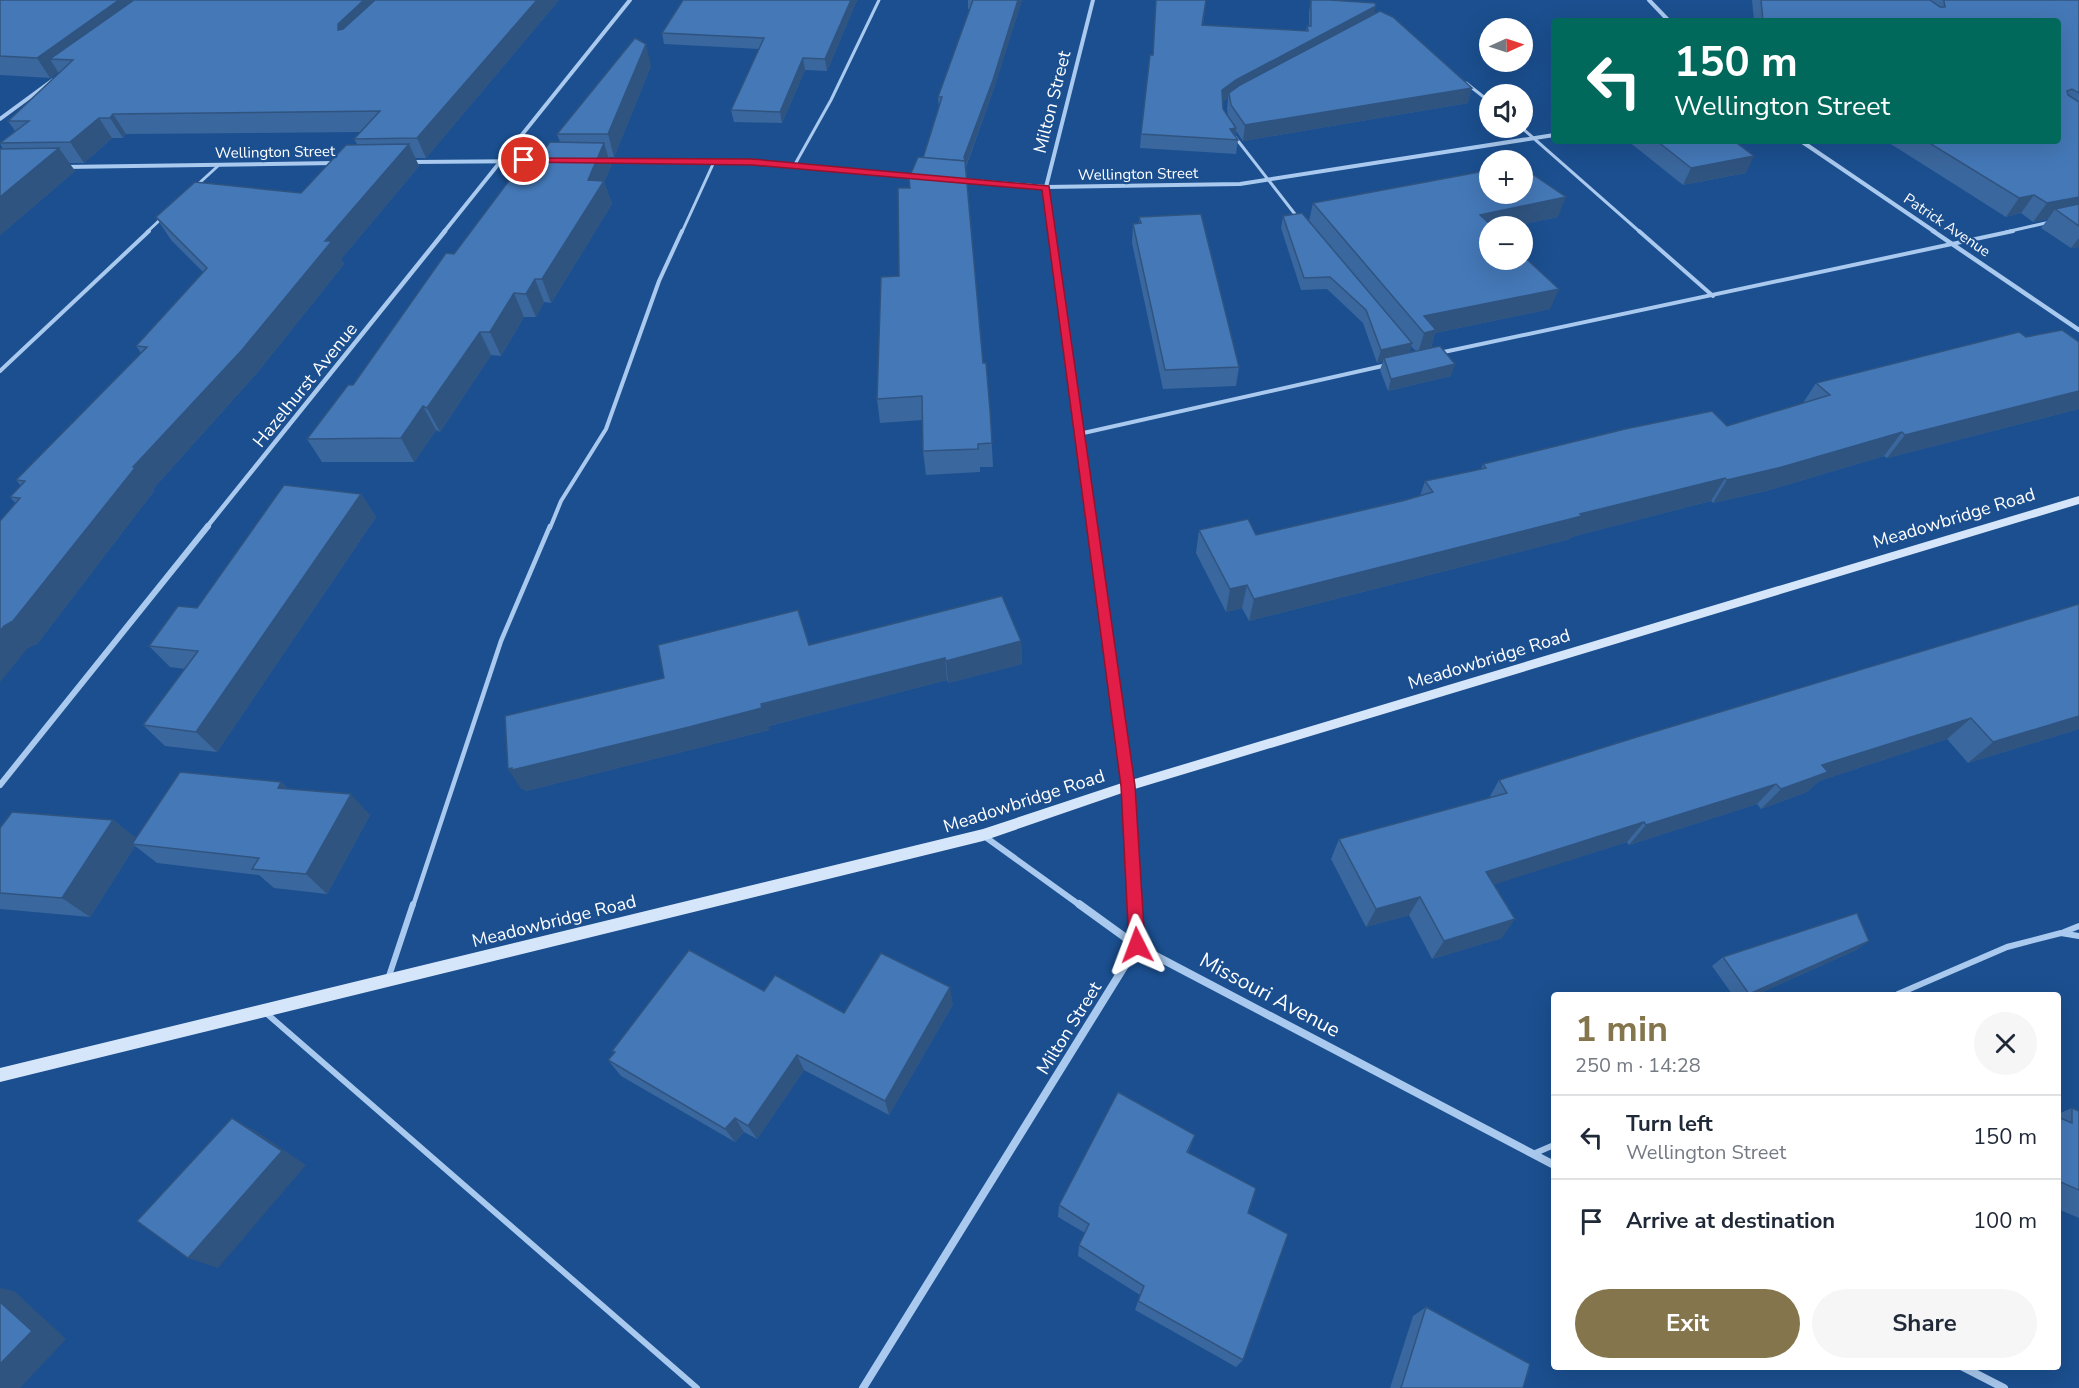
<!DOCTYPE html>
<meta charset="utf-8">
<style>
:root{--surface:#fff;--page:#f6f6f7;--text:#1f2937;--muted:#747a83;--line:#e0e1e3;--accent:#84754c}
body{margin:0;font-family:"Nunito Sans",sans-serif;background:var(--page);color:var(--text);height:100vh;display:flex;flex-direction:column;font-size:22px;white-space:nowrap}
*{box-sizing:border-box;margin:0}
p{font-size:20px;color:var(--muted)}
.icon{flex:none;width:33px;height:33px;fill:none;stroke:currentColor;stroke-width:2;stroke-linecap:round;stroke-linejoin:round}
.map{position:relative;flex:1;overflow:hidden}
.side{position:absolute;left:1551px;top:992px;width:510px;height:378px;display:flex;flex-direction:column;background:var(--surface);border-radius:6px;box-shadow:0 6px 24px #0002}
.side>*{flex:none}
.banner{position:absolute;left:1551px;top:18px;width:510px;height:126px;border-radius:6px;box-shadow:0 6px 24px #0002;background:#00695c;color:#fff;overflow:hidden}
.needle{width:39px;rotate:87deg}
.fabs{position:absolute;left:1479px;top:18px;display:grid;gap:12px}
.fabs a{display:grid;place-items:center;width:54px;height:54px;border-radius:50%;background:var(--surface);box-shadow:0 6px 24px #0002;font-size:30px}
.pin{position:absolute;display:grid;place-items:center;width:51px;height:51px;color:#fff;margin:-26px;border:3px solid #fff;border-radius:50%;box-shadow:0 2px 6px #0007}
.me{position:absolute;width:66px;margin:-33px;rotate:357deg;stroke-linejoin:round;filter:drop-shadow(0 0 4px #0008)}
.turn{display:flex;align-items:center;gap:21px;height:126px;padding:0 24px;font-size:27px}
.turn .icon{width:78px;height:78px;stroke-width:2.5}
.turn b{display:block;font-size:42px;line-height:51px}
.round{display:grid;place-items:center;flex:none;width:63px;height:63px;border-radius:32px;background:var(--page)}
.headline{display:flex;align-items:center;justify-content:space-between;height:102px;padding:0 24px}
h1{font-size:36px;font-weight:700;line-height:45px;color:var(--accent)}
.primary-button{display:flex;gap:12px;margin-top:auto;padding:12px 24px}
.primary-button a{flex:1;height:69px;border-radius:36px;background:var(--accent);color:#fff;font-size:24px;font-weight:700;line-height:69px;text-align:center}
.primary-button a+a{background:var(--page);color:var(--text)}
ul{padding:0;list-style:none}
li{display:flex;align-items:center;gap:18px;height:84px;padding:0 24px;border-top:2px solid var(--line)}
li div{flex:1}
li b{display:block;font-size:22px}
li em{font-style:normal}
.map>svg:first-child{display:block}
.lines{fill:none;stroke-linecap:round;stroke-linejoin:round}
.lane-far3{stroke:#a9c9ee;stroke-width:3}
.lane-far2{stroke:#a9c9ee;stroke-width:4}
.lane-far1{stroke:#a9c9ee;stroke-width:4.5}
.lane{stroke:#a9c9ee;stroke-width:6}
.street-far3{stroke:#a9c9ee;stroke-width:4}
.street-far2{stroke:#a9c9ee;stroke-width:4.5}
.street-far1{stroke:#a9c9ee;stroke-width:6}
.street{stroke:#a9c9ee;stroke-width:8}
.secondary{fill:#d6e6fa;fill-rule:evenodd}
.wall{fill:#3a679d;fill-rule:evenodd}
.shaded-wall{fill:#305480}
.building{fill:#4478b7;stroke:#305480;stroke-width:1.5}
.route{fill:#e11d48;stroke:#92132f;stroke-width:1.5}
.labels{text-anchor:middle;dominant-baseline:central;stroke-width:4.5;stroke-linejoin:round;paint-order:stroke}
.far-street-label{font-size:15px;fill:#fff;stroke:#1b4f8f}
.street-label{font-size:18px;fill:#fff;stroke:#1b4f8f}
.near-street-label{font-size:21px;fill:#fff;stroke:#1b4f8f}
</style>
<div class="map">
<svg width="2079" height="1388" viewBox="0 0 2079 1388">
<rect width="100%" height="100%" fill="#1b4f8f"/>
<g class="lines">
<!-- lane-far3 -->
<g class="lane-far3">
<polyline points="1466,83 1490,102"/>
<polyline points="1522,128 1640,232"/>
<polyline points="1235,137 1298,218"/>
<polyline points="794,166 831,100 879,0"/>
<polyline points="196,186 219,165"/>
<polyline points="147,232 162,218"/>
<polyline points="682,232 714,162"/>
<polyline points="2006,232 2050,222"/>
</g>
<!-- lane-far2 -->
<g class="lane-far2">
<polyline points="1639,231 1713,296"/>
<polyline points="1439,353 2013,231"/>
<polyline points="0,371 149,231"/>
<polyline points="1079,434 1387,365"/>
<polyline points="550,528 561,501 606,429 659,281 682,231"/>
</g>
<!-- lane-far1 -->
<polyline class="lane-far1" points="413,906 501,641 550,526"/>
<!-- lane -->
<g class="lane">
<polyline points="2064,932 2079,926"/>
<polyline points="388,979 413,904"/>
<polyline points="1898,994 2007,947 2061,933 2079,936"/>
<polyline points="266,1013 697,1388"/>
<polyline points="1533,1154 1554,1145"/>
</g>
<!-- street-far3 -->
<g class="street-far3">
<polyline points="1649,0 1669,21"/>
<polyline points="0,119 53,80"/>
<polyline points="1801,141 1935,232"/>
<polyline points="604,161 752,162 917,176"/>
<polyline points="412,162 542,161"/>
<polyline points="64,167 335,163"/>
<polyline points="960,180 1046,187 1240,184 1554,135"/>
<polyline points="444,232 630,0"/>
<polyline points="1052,232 1046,187 1093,0"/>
</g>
<!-- street-far2 -->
<g class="street-far2">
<polyline points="1052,231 1093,528"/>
<polyline points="1933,231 2079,330"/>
<polyline points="206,528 445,231"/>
</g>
<!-- street-far1 -->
<g class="street-far1">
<polyline points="1092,526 1128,786 1135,906"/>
<polyline points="0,785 208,526"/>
<polyline points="984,836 1081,906"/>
</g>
<!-- street -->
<g class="street">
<polyline points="1079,904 1137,946 1554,1165"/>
<polyline points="1961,1366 2004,1388"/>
<polyline points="863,1388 1137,946 1135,904"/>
</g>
<!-- secondary -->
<polygon class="secondary" points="2079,496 2079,504 1128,791 983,841 0,1082 0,1068 983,829 1128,781"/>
</g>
<!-- wall -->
<g class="wall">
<polygon points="0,0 559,0 426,158 415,158 419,166 341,259 344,264 257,373 153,489 154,491 37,644 28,648 16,504 10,497 21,486 16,480 141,353 136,346 203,272 171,240 156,217 301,193 357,144 354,139 361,132 126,134 123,138 112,138 84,163 69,163 75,171 0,235 0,149 3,149 0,143 15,131 8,121 59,73 58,72 50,78 0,75"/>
<polygon points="683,0 857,0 827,71 805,70 782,123 734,122 731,110 759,49 664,44 662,33"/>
<polygon points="968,0 1022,0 993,91 966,167 983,363 990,410 993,467 980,467 980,472 926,475 923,451 923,420 880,423 877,399 899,276 910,188 923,158 939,109 938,97 970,9 968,9"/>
<path d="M1156,0h50l-3,25 103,6 1,-5h2v-14l2,-12 63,14 94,89 -225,38 -7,-10 -1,5 3,4 -2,14 -96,-6 1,-14 12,-79zM1228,98l-1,11 1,7 -5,-7v-7z"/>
<polygon points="1752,0 2079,0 2079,247 2071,248 2041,228 2048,219 2033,222 2021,213 2006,217 1886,141 2058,141 2058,21 1754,21"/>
<polygon points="651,66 614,157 609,157 611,166 604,182 612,204 551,303 544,302 536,317 524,317 501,356 491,355 440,432 436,430 414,462 322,462 307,439 353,385 454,254 560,142 557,134"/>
<polygon points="1628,141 1734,141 1746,173 1683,185"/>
<path d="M1313,203l245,14 -44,9h-24l60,83 -115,24 -4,15 20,28 -63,15 -8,-21 3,-9 -6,2 -14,-40 -36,-34 -26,1 -20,-62 2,-12 26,5zM1411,346l5,5 -7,1z"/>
<polygon points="1139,217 1239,367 1236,386 1163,389 1132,243 1133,224 1139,223"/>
<polygon points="2026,337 2079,342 2079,409 1887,458 1884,456 1766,491 1713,503 1711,501 1571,537 1570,539 1249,621 1242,608 1226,612 1196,553 1199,530 1256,535 1420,496 1425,481 1481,469 1483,464 1727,426 1803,403 1816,383"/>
<polygon points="361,494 376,517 217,752 165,746 143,725 185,669 170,667 149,646 197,608"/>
<polygon points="2079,604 2079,729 1968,763 1947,739 1819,781 1807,792 1761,809 1757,804 1629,845 1627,842 1494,884 1502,938 1432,959 1409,915 1366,927 1331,859 1339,839 1489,798 1499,780"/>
<polygon points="1021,641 1022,664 948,683 947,680 769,726 769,730 698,748 526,791 525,789 522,790 809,645"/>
<polygon points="281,782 287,788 370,815 327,894 274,888 259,875 157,863 135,846 90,917 0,909 0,828 113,820 135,838"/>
<polygon points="1869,941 1856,950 1758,994 1732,994 1712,966 1723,957"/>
<polygon points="764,991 844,1013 953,1004 889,1115 804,1070 757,1139 744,1132 735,1142 621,1076 608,1060 614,1053 612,1051"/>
<polygon points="2072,1108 2079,1111 2079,1218 2058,1209 2058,1114"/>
<polygon points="1195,1135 1188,1153 1248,1213 1243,1360 1236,1367 1135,1310 1140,1295 1078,1256 1079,1245 1085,1233 1058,1217 1059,1205"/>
<polygon points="1426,1307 1523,1388 1390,1388 1413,1316"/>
</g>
<!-- shaded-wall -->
<g class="shaded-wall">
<polygon points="119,0 157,0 50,59 58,72 50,78 37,58"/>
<polygon points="364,0 393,0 347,49 338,30 338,24"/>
<polygon points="537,0 559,0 426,158 417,138"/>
<polygon points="851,0 857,0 827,71 825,59"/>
<polygon points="1018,0 1022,0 993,91 965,168 964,157"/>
<polygon points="1376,6 1373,19 1229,93 1228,98 1221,104 1222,90 1236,80"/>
<polygon points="646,44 651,66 614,157 608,134"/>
<polygon points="803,58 805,70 782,123 780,112"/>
<polygon points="1472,88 1468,103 1243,141 1245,125"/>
<polygon points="113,114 126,134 123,138 110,118"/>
<polygon points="99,118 112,138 84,163 70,142"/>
<polygon points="1236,128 1235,139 1230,129"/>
<polygon points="604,143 611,166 604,182 612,204 551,303 542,279 588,180"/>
<polygon points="409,144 419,166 341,259 344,264 257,373 153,489 154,491 37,644 28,648 0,682 0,631 133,467 325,241"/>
<polygon points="59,148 75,171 0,235 0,197"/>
<polygon points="1754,156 1746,173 1683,185 1691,168"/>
<polygon points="2034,195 2021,213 2006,217 2019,198"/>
<polygon points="1566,197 1558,217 1514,226 1490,226 1480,215"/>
<polygon points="2079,197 2079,213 2055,209 2048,219 2033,222 2047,203"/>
<polygon points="2079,238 2079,247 2071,248"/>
<polygon points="535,279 544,302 536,317 526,294"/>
<polygon points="1559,289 1550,309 1435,333 1430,351 1418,353 1424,333 1424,316"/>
<polygon points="514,293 524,317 501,356 490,332"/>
<polygon points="480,332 491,355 440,432 427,408"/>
<polygon points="1412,343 1409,355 1384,358 1383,361 1377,363 1381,350"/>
<polygon points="1455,364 1451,376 1388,391 1391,379"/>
<polygon points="2079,391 2079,409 1887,458 1905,435"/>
<polygon points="423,406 436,430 414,462 401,438"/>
<polygon points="1902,432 1884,456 1766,491 1713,503 1727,480"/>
<polygon points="1725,478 1711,501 1571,537 1570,539 1249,621 1254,599 1580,514"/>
<polygon points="361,494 376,517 217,752 196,732"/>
<polygon points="1247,585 1242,608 1226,612 1230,589"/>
<polygon points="1021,641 1022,664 948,683 946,661"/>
<polygon points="945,658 947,680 769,726 769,730 698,748 526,791 525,789 522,790 508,769"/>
<polygon points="2079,716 2079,729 1968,763 1993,742"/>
<polygon points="1971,718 1947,739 1819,781 1807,792 1761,809 1781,789 1822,765"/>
<polygon points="281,782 301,803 278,788"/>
<polygon points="1776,784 1757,804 1629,845 1646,825"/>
<polygon points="351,794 370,815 327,894 306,874"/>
<polygon points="113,820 139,840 132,844 135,846 90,917 62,898"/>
<polygon points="1644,822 1627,842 1474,891 1486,872"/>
<polygon points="1420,897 1409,915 1366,927 1376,909"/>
<polygon points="1515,919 1502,938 1432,959 1444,941"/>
<polygon points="1869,941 1856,950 1758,994 1749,994"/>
<polygon points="950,987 953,1004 889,1115 885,1101"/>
<polygon points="797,1055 804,1070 757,1139 748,1126"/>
<polygon points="232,1118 257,1132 306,1165 218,1268 188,1258"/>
<polygon points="735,1118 744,1132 735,1142 725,1129"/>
<polygon points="0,1288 14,1291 66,1339 20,1388 0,1388"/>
</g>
<!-- building -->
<g class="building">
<polygon points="0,0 119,0 37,58 0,56"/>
<polygon points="134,0 364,0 338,24 338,30 343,29 375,0 537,0 417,138 354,139 380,111 113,114 110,118 99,118 70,142 0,143 29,121 8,121 73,60 50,59"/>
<polygon points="683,0 851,0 825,59 803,58 780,112 731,110 764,38 662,33"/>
<polygon points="973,0 1018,0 993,80 964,157 965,161 923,158 942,97 938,97"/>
<polygon points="1156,0 1206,0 1202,25 1308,31 1307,26 1311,26 1311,0 1330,0 1375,3 1376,6 1236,80 1222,90 1223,109 1236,128 1230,129 1238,140 1141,134 1150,55 1153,55"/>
<polygon points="1761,0 1930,0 1940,7 1945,7 1944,1 1943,0 2079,0 2079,93 2072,89 2067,91 2068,95 2079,102 2079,197 2047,203 2034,195 2019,198 1926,141 2058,141 2058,21 1763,21"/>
<polygon points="1380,11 1393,17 1472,88 1245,125 1231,105 1229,93 1240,85"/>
<polygon points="635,38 646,44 608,134 557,134"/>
<polygon points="1657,141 1734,141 1754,156 1691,168"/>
<polygon points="550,142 604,143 588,180 604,181 542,279 535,279 526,294 514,293 490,332 480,332 427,408 423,406 401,438 307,439 348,385 353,385 446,253 454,254 517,170 528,170"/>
<polygon points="409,144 325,241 332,241 242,350 133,467 135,468 13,621 4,626 0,631 0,521 20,498 10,497 25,481 16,480 147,347 136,346 207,268 156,217 195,182 301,193 346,145"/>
<polygon points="59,148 0,197 0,149"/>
<polygon points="918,157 965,161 983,363 986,363 990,410 992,443 978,444 978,449 923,451 922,396 877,399 881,277 899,276 898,188 910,188 909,178"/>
<polygon points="1522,167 1566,197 1480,215 1492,226 1490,226 1490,260 1522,260 1522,255 1559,289 1424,316 1436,330 1424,333 1313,203 1490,170 1490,194 1522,194"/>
<polygon points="2079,204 2079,226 2055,209"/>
<polygon points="1302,213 1412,343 1381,350 1366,310 1330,277 1304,278 1283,216"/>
<polygon points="1201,214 1239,367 1165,370 1133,224 1141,223 1139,217"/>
<polygon points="2062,330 2079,342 2079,391 1905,435 1902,432 1782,467 1727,480 1725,478 1580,514 1582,516 1254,599 1247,585 1230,589 1199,530 1248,519 1256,535 1402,501 1433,492 1425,481 1486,468 1483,464 1625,429 1712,411 1727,426 1830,395 1816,383 2019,332 2026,337"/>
<polygon points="1440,346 1455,364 1391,379 1384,358"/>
<polygon points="284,485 361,494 196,732 143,725 198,651 149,646 178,606 197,608"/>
<polygon points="1002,596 1021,641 946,661 945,658 761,704 762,708 689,727 512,770 512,768 508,769 505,716 664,678 658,645 798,610 809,645"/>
<polygon points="2079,604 2079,716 1993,742 1971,718 1822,765 1828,772 1781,789 1776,784 1646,825 1644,822 1486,872 1515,919 1444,941 1420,897 1376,909 1339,839 1507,793 1499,780 1640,736"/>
<polygon points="180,772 281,782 278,788 351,794 306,874 252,869 259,858 132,844"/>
<polygon points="12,812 113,820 62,898 0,893 0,828"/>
<polygon points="1857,913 1869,941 1749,994 1723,957"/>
<polygon points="689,950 764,991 775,975 844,1013 881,953 950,987 885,1101 797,1055 748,1126 735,1118 725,1129 608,1060 615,1052 612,1051"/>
<polygon points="1118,1092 1195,1135 1187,1152 1256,1188 1248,1213 1288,1234 1243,1360 1138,1301 1144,1286 1079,1245 1089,1224 1059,1205"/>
<polygon points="2072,1108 2079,1111 2079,1190 2058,1181 2058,1117 2072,1123"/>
<polygon points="232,1118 282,1151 188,1258 137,1221"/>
<polygon points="0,1302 32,1331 0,1364"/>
<polygon points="1426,1307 1530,1364 1523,1388 1401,1388"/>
</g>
<!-- route -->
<polygon class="route" points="524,158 752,159 1049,186 1135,786 1145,945 1143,951 1137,953 1131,951 1129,945 1121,786 1042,190 752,165 520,162 519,160"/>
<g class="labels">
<!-- far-street labels -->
<g class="far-street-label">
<text transform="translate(275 152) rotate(-1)">Wellington Street</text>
<text transform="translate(1138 174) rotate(-1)">Wellington Street</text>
<text transform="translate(1947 225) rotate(34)">Patrick Avenue</text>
</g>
<!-- street labels -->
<g class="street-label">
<text transform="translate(1052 102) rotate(-76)">Milton Street</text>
<text transform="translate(305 385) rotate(-51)">Hazelhurst Avenue</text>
<text transform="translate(1954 518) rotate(-17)">Meadowbridge Road</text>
<text transform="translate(1489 659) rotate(-17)">Meadowbridge Road</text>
<text transform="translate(1024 801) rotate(-18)">Meadowbridge Road</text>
<text transform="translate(554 921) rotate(-14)">Meadowbridge Road</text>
<text transform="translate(1069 1028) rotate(-58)">Milton Street</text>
</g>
<!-- near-street labels -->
<g class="near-street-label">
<text transform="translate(1270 995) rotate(28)">Missouri Avenue</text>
</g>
</g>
</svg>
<div class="fabs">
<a><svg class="needle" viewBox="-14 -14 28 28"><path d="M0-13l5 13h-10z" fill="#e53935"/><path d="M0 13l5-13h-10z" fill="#747a83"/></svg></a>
<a><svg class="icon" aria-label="sound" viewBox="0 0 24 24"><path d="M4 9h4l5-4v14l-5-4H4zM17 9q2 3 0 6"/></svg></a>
<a>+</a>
<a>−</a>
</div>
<div class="pin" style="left:524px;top:160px;background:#d93025"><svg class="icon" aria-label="arrive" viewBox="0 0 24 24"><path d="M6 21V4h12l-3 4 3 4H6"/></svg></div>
<svg class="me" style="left:1137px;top:945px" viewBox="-20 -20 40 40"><path d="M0-17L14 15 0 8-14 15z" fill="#e11d48" stroke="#fff" stroke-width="4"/></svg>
<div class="banner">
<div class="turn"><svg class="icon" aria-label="left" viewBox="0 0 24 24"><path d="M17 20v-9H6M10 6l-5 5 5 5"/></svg><div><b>150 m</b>Wellington Street</div></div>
</div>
<section class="side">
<div class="headline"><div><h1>1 min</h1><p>250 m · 14:28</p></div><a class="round"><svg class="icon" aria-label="close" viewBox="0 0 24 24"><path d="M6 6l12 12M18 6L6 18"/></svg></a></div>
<ul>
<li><svg class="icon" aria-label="left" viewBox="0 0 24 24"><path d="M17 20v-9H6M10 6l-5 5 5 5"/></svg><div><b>Turn left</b><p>Wellington Street</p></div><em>150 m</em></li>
<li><svg class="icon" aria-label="arrive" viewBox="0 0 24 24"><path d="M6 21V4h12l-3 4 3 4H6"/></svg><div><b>Arrive at destination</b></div><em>100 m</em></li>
</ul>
<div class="primary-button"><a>Exit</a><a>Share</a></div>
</section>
</div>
